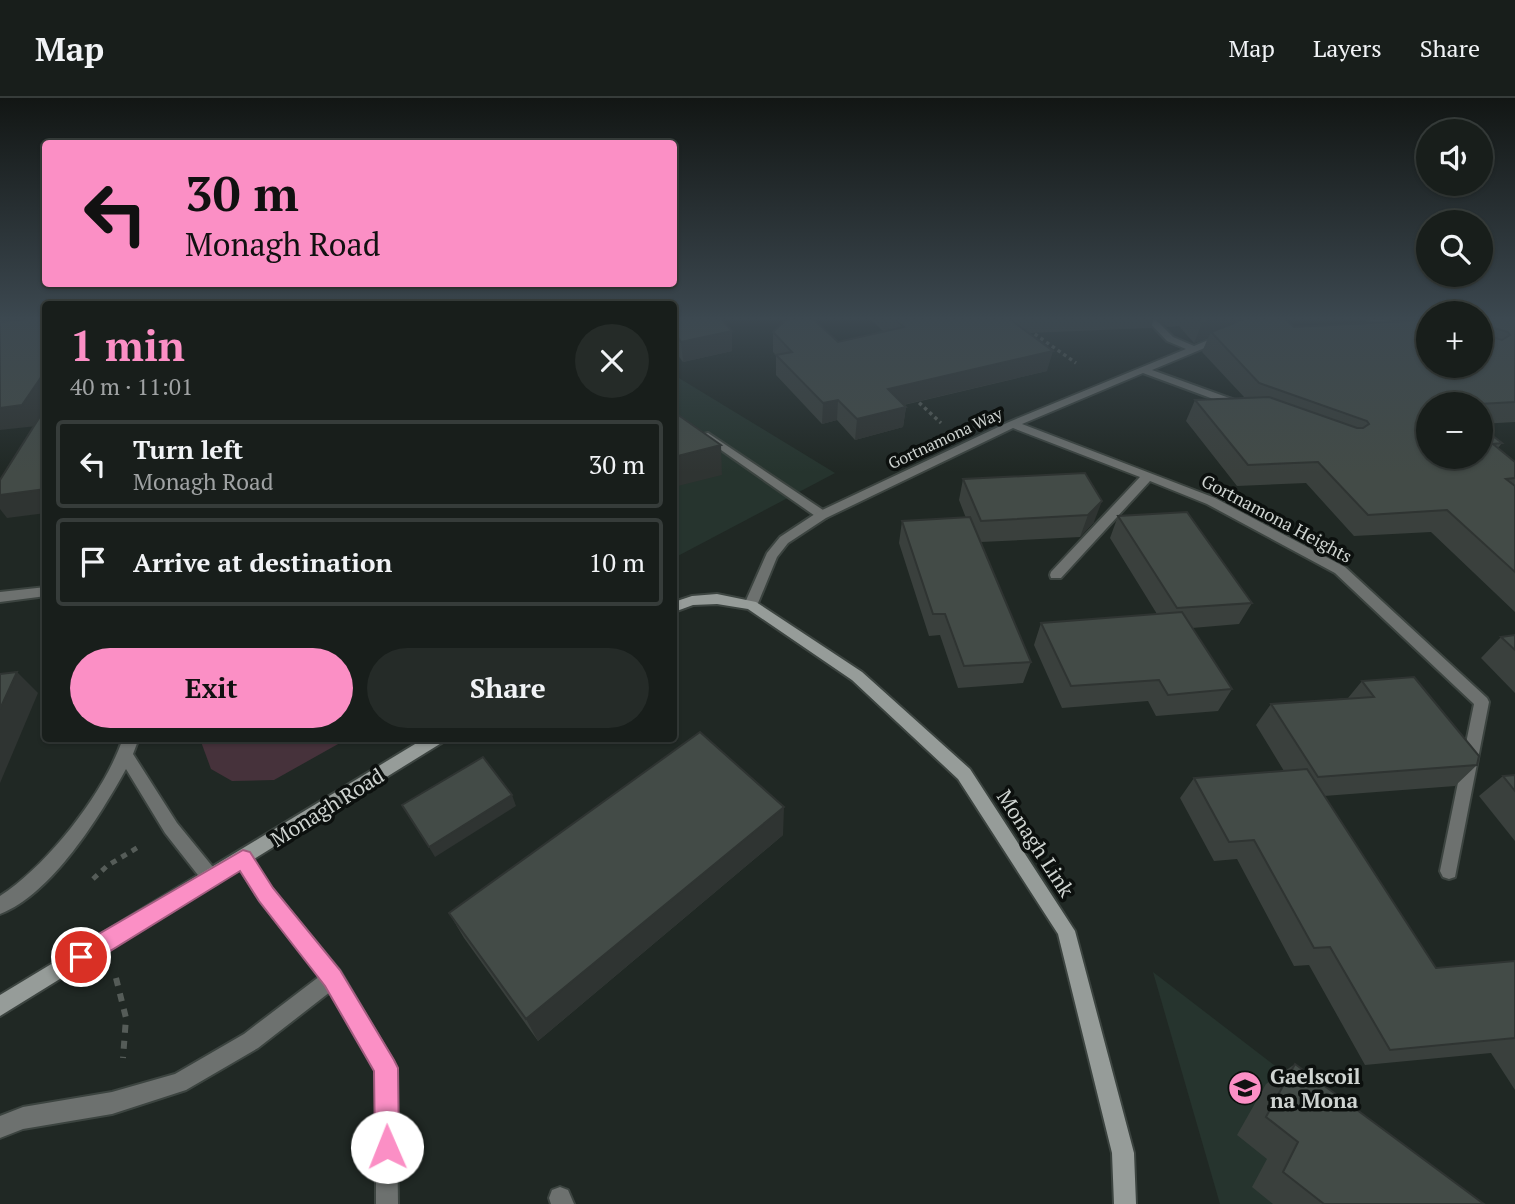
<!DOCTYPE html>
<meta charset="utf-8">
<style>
:root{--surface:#181e1b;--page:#252b28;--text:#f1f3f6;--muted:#9fa2a3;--line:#363c3a;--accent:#fb8fc5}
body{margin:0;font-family:"PT Serif",serif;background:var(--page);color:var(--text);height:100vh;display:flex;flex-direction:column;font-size:26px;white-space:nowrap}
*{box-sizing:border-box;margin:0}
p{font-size:23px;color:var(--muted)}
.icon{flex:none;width:38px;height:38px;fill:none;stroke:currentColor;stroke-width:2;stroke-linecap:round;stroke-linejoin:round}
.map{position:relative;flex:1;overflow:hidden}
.drawer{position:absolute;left:42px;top:203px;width:635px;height:441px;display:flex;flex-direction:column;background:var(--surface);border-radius:7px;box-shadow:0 2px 5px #0004,0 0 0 2px var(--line)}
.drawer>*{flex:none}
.hud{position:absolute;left:42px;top:42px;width:635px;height:147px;border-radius:7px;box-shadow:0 2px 5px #0004,0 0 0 2px var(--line);background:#fb8fc5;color:#111;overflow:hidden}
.tools{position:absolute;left:1416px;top:21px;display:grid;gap:14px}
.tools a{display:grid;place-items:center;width:77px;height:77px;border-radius:50%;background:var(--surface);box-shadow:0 2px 5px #0004,0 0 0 2px var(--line);font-size:35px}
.pin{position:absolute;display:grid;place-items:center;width:60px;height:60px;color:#fff;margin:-30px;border:4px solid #fff;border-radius:50%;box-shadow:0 2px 7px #0007}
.me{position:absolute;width:77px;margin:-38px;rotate:359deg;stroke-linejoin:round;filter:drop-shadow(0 0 5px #0008)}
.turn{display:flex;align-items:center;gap:24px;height:147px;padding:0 28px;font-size:32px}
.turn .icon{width:91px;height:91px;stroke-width:2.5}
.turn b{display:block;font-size:49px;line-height:60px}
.round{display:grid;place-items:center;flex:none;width:74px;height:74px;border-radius:37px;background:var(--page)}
.headline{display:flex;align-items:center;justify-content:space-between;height:119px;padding:0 28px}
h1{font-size:42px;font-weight:600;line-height:52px;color:var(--accent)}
.button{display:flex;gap:14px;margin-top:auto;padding:14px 28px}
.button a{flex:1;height:80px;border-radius:42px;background:var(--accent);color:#111;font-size:28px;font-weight:600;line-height:80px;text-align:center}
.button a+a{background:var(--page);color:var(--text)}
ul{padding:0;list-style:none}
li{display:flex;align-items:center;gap:21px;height:88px;margin:0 14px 10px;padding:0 14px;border:4px solid var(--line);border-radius:7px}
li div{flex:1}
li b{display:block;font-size:26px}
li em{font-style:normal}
header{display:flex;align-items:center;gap:42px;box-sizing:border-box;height:98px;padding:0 35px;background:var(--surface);border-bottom:2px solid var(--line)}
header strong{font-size:33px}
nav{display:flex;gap:38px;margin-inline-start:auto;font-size:24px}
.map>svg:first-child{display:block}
.built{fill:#26342e}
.green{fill:#46323b}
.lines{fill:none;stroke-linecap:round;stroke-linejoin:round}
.lane-casing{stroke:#3c4440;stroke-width:4}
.street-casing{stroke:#3c4440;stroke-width:4}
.secondary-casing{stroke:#3c4440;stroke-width:4}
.path-far2{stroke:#555c58;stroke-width:3.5;stroke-dasharray:3.5 3.5;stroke-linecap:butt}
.path-far1{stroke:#555c58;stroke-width:5;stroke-dasharray:6 6;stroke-linecap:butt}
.path{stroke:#555c58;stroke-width:6;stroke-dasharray:8 8;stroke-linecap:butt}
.lane{fill:#6d716f;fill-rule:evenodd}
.street{fill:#6d716f;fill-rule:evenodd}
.secondary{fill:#969c99;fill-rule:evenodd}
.wall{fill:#3a403d}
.shaded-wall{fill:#2f3432}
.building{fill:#434b47;stroke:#2f3432;stroke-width:2;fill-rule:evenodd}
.route{fill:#fb8fc5;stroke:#a35d80;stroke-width:2}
.labels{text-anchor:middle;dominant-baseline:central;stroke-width:7;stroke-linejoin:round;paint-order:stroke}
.far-street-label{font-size:16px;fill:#cfd4d1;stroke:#0c100e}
.street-label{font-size:18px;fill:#cfd4d1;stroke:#0c100e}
.near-street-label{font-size:21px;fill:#cfd4d1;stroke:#0c100e}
.near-poi-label{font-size:21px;font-weight:bold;fill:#cfd4d1;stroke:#0c100e;text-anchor:start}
</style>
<header>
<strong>Map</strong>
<nav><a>Map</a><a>Layers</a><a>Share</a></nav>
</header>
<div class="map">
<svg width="1515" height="1106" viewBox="0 0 1515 1106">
<rect width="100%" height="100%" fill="#202824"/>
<!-- built -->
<g class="built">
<polygon points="674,277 835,375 674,460"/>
<polygon points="1153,874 1455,1106 1220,1106"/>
</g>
<!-- green -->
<polygon class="green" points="200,641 200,640 347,641 274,682 232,683 211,671"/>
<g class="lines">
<!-- lane casing -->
<g class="lane-casing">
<g id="lane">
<polygon points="708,335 826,414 826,420 818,420 704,340 704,336"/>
<polygon points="560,1089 568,1092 574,1106 551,1106 549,1100 552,1092"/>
</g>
</g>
<!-- street casing -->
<g class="street-casing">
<g id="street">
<polygon points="1144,219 1153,219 1173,239 1194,248 1220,237 1226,237 1226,241 1152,272 1243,305 1243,309 1235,309 1143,275 1022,326 1215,400 1345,469 1487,600 1489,604 1455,779 1449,781 1443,779 1440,773 1474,606 1335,475 1207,406 1150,383 1061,480 1051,480 1050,477 1051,474 1140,379 1013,330 826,420 788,445 777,459 756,510 746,510 744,507 767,455 780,439 818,414 1009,324 1186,251 1167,243"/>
<polygon points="1360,219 1373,219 1428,235 1428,241"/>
<polygon points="46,489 46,498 0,504 0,494"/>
<path d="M123,640h16l-6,16 44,69 40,49 3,6 -3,6 -6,2 -6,-2 -40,-51 -39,-64c-26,47 -74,125 -126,145v-18c48,-31 105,-104 123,-158z"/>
<polygon points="243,753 249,756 272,791 340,873 393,963 396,970 398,1106 376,1106 376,972 330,894 258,950 186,992 112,1016 23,1031 0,1040 0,1018 23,1009 112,994 175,976 244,936 320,878 260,803 237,766 234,761 237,756"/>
</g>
</g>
<!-- secondary casing -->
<g class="secondary-casing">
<g id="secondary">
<polygon points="717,496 756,504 862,574 970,671 1075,833 1134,1055 1136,1106 1114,1106 1112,1055 1058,836 958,681 852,582 748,511 717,506 693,507 674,514 674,504 692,498"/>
<polygon points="425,640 445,640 443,644 0,918 0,897"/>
</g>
</g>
<!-- path-far2 -->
<g class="path-far2">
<polyline points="1029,232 1076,265"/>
<polyline points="914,300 941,325"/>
</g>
<!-- path-far1 -->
<polyline class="path-far1" points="93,781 107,768 140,748"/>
<!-- path -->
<polyline class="path" points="116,880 126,920 123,960"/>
<!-- lane -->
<use href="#lane" class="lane"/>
<!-- street -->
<use href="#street" class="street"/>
<!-- secondary -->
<use href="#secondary" class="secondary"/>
</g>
<!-- wall -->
<g class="wall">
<polygon points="674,219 732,233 732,253 683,264 674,252"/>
<polygon points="868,219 1154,219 1151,230 1029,235 1047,273 904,307 906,309 903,329 855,342 837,322 822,326 776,277 776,257 773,254 773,234 838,244 884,234"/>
<polygon points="1156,219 1283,219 1294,229 1408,223 1402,219 1428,219 1428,268 1480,219 1515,219 1515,324 1480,326 1480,306 1428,306 1480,328 1502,345 1498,350 1515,364 1515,514 1431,434 1354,438 1306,385 1237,388 1186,323 1195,302 1245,300 1202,254 1208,240 1194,245 1179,228 1167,229"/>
<polygon points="1085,375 1094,424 1080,439 981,444 1031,564 1023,585 958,590 940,537 929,538 899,445 902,423 966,420 959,402 963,381"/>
<polygon points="1118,418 1252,505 1239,526 1192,530 1232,591 1218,613 1156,618 1148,603 1062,610 1034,547 1041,525 1157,516 1110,440"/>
<polygon points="1515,537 1515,595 1481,560 1501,539"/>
<polygon points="1362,583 1477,667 1455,688 1324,698 1436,870 1515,863 1515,992 1491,955 1365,967 1309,867 1294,868 1237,761 1214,763 1180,700 1194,680 1284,673 1256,627 1271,606 1348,600"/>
<polygon points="1515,677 1515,743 1479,698 1503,678"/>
<polygon points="783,737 538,943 464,840 449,815"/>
<polygon points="1295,966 1484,1106 1273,1106 1252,1089 1267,1061 1237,1037 1266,986"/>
</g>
<!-- shaded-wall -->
<g class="shaded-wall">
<polygon points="1219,219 1257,219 1211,234 1208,240 1194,245 1202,225"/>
<polygon points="732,233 732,253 683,264 681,244"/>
<polygon points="1053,253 1047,273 885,311 888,291"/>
<polygon points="46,272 46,314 37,328 0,332 0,310"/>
<polygon points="838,302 837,322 822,326 823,305"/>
<polygon points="906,309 903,329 855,342 857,321"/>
<polygon points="721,347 722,377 674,389 674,359"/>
<polygon points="46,391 46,415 7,420 0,411 0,397"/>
<polygon points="1102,403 1094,424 1080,439 1088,417"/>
<polygon points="17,574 38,595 0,685 0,611"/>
<polygon points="512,697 516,708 435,759 429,749"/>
<polygon points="784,709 783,737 538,943 526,921"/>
</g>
<!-- building -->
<g class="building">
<polygon points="46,219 46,272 22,307 0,310 0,224"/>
<polygon points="674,219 719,219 732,233 681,244 674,234"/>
<polygon points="789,219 811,219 838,244 904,229 892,219 1007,219 1053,253 888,291 906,309 857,321 838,302 823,305 776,257 792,254 773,234"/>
<polygon points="1196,219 1219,219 1202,225"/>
<path d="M1249,219h34l11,10 134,-7v46h52v-49h35v85l-36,2h-51v53h52v-31l22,17 -9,1 22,18v16l-9,1 9,7v86l-68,-62 -79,5 -50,-53 -70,3 -53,-65 74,-3 88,31h6l6,-4 -2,-3 -108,-38 -48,-51zM1491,229l17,5 2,3 -8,5 -10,-3z"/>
<polygon points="46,309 46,391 0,397 0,382"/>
<polygon points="674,314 721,347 674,359"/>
<polygon points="1085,375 1102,403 1088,417 981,423 963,381"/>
<polygon points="1187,414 1252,505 1177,510 1118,418"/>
<polygon points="970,419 1031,564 964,568 945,516 933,516 902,423"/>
<polygon points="1182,514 1232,591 1168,597 1159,582 1071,588 1041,525"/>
<polygon points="1515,537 1515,552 1501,539"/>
<polygon points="17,574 0,611 0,576"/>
<polygon points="1414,579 1479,658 1477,667 1318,679 1271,606 1374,599 1362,583"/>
<polygon points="700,634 784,709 526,921 449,815"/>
<polygon points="483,659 512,697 429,749 402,707"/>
<polygon points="1307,671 1436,870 1515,863 1515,940 1390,952 1330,849 1314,850 1254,742 1229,744 1194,680"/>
<polygon points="1515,677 1515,693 1503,678"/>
<polygon points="1295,966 1484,1106 1324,1106 1283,1074 1298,1044 1266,1019"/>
</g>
<!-- sky -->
<linearGradient id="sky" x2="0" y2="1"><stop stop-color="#121614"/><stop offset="0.59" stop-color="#3c4850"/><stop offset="1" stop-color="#3c4850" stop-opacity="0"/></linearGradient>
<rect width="1515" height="374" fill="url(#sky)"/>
<!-- route -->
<polygon class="route" points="243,752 250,754 273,790 340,872 394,962 398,970 399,1049 396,1058 387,1061 378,1058 375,1049 374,973 325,888 259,803 240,773 89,866 81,869 73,866 70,859 73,851"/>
<!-- icons -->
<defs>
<g id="school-disc" transform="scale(1.75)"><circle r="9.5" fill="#fb8fc5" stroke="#0c100e"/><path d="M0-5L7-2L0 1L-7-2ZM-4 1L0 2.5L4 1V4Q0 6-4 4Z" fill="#111"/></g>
</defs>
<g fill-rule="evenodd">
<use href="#school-disc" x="1245" y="990"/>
</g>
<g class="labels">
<!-- far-street labels -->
<g class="far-street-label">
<text transform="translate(945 340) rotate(-25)">Gortnamona Way</text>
</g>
<!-- street labels -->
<g class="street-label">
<text transform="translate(1277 420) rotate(28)">Gortnamona Heights</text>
</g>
<!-- near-street labels -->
<g class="near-street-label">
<text transform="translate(327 709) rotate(-32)">Monagh Road</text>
<text transform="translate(1036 745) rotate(57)">Monagh Link</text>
</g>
<!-- near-poi labels -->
<g class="near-poi-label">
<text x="1270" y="978">Gaelscoil<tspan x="1270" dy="24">na Mona</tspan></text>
</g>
</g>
</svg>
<div class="tools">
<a><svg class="icon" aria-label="sound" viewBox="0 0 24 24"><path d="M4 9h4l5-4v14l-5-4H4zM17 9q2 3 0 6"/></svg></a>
<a><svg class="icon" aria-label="search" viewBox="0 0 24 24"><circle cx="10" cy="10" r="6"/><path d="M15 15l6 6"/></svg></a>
<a>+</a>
<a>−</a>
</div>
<div class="pin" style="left:81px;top:859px;background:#d93025"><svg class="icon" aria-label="arrive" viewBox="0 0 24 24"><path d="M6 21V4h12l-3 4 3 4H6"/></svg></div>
<svg class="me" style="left:387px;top:1049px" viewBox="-20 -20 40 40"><circle r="19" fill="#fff"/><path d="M0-13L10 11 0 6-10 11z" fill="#fb8fc5"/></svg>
<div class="hud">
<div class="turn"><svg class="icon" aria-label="left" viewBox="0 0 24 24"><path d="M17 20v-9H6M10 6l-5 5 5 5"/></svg><div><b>30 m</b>Monagh Road</div></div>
</div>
<section class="drawer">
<div class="headline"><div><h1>1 min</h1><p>40 m · 11:01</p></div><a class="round"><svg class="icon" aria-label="close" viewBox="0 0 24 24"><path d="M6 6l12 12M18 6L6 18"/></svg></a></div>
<ul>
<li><svg class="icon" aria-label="left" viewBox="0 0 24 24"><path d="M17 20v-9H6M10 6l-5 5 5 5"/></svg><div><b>Turn left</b><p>Monagh Road</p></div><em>30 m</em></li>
<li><svg class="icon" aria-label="arrive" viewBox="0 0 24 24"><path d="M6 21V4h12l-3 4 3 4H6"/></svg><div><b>Arrive at destination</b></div><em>10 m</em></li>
</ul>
<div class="button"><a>Exit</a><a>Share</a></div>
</section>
</div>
